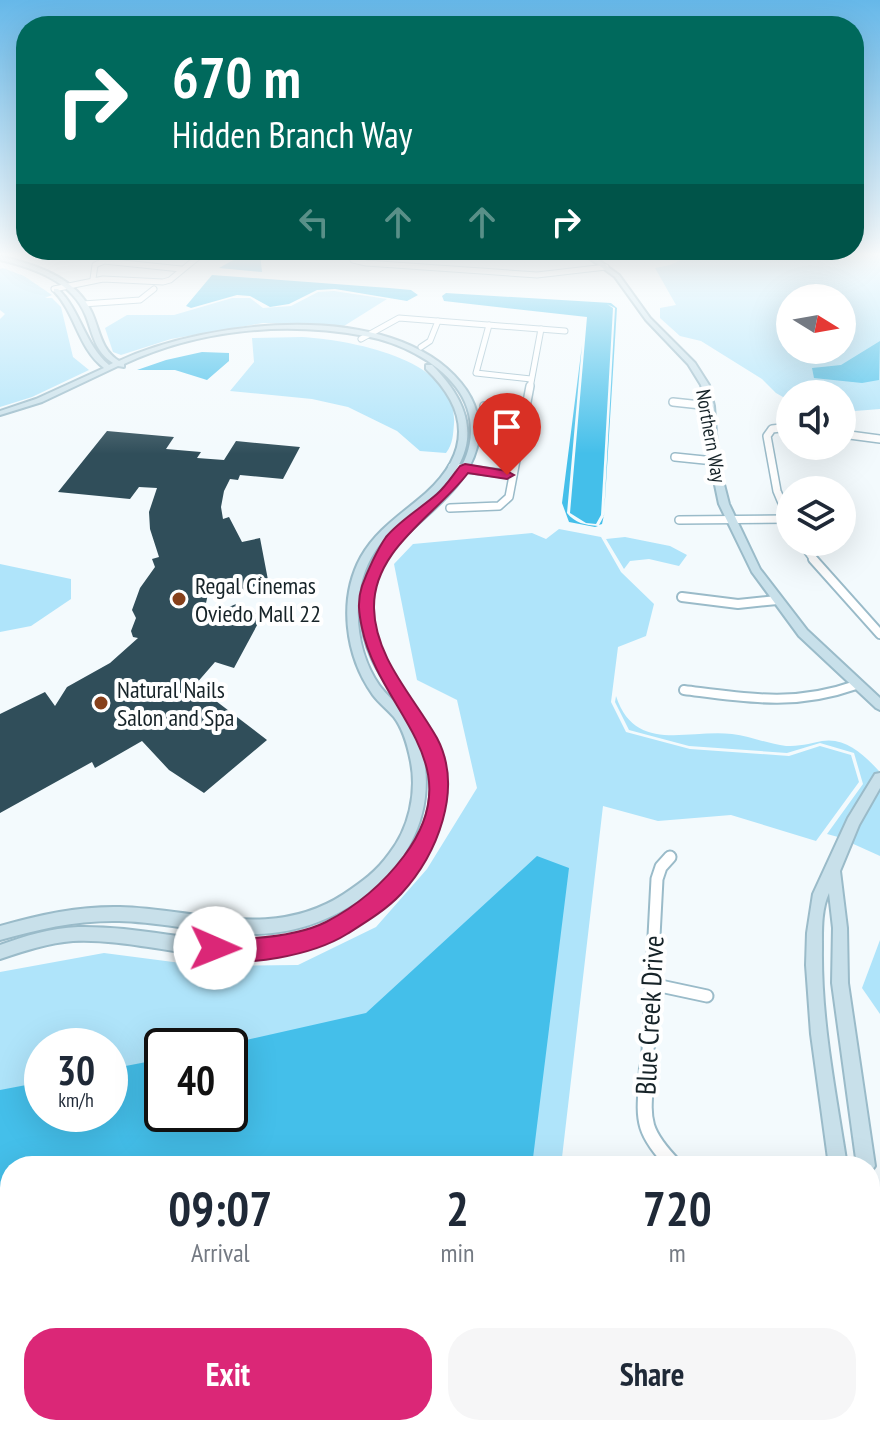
<!DOCTYPE html>
<style>
:root{--surface:#fff;--page:#f6f6f7;--text:#1f2937;--muted:#747a83;--accent:#db2777}
body{margin:0;font-family:"PT Sans Narrow",sans-serif;background:var(--page);color:var(--text);height:100vh;display:flex;flex-direction:column;font-size:30px;white-space:nowrap}
*{box-sizing:border-box;margin:0}
p{font-size:26px;color:var(--muted)}
.icon{flex:none;width:44px;height:44px;fill:none;stroke:currentColor;stroke-width:2;stroke-linecap:round;stroke-linejoin:round}
.map{position:relative;flex:1;overflow:hidden}
.side{position:absolute;left:0px;top:1156px;width:880px;height:280px;display:flex;flex-direction:column;background:var(--surface);border-radius:32px 32px 0 0;box-shadow:0 8px 32px #0002}
.side>*{flex:none}
.hud{position:absolute;left:16px;top:16px;width:848px;height:244px;border-radius:32px;box-shadow:0 8px 32px #0002;background:#00695c;color:#fff;overflow:hidden}
.needle{width:52px;rotate:101deg}
.tools{position:absolute;left:776px;top:284px;display:grid;gap:16px}
.tools a{display:grid;place-items:center;width:80px;height:80px;border-radius:50%;background:var(--surface);box-shadow:0 8px 32px #0002;font-size:40px}
.speed{position:absolute;left:24px;top:1028px;display:flex;gap:16px;font-size:40px;font-weight:700;text-align:center}
.speed>*{display:grid;place-content:center;width:104px;height:104px;border-radius:50%;background:var(--surface);box-shadow:0 8px 32px #0002;line-height:1}
.speed small{font-size:20px;font-weight:400}
.speed .limit{border:4px solid #111;border-radius:12px;background:#fff;color:#111}
.pin{position:absolute;display:grid;place-items:center;width:68px;height:68px;color:#fff;margin:-82px -34px;border-radius:50% 50% 50% 0;rotate:-45deg;box-shadow:0 0 8px #0007}
.pin .icon{rotate:45deg}
.me{position:absolute;width:88px;margin:-44px;rotate:91deg;stroke-linejoin:round;filter:drop-shadow(0 0 6px #0008)}
.turn{display:flex;align-items:center;gap:28px;height:168px;padding:0 24px;font-size:36px}
.turn .icon{width:104px;height:104px;stroke-width:2.5}
.turn b{display:block;font-size:56px;line-height:68px}
.lanes{display:flex;align-items:center;height:76px;padding:0 24px;background:#0003;justify-content:center;gap:40px;direction:ltr}
.lanes .off{opacity:.35}
.eta{display:flex;justify-content:space-evenly;align-items:center;height:136px;text-align:center}
.eta b{font-size:48px;font-weight:700;line-height:56px}
.primary-button{display:flex;gap:16px;margin-top:auto;padding:16px 24px}
.primary-button a{flex:1;height:92px;border-radius:32px;background:var(--accent);color:#fff;font-size:32px;font-weight:700;line-height:92px;text-align:center}
.primary-button a+a{background:var(--page);color:var(--text)}
.map>svg:first-child{display:block}
.green{fill:#afe4fa;fill-rule:evenodd}
.water{fill:#44bfea}
.building{fill:#304e5a}
.lines{fill:none;stroke-linecap:round;stroke-linejoin:round}
.street-far4-casing{stroke:#9abbc9;stroke-width:7}
.street-far3-casing{stroke:#9abbc9;stroke-width:10}
.street-far2-casing{stroke:#9abbc9;stroke-width:12}
.street-far1-casing{stroke:#9abbc9;stroke-width:15}
.street-casing{stroke:#9abbc9;stroke-width:18}
.secondary-casing{stroke:#9abbc9;stroke-width:4}
.street-far4{stroke:#fff;stroke-width:5}
.street-far3{stroke:#fff;stroke-width:7}
.street-far2{stroke:#fff;stroke-width:8}
.street-far1{stroke:#fff;stroke-width:11}
.street{stroke:#fff;stroke-width:14}
.secondary{fill:#c8e0ea;fill-rule:evenodd}
.route{fill:#db2777;stroke:#8e194d;stroke-width:2}
.poi-dot{fill:#86401b;stroke:#fff;stroke-width:3}
.labels{text-anchor:middle;dominant-baseline:central;stroke-width:8;stroke-linejoin:round;paint-order:stroke}
.far-street-label{font-size:20px;fill:#162328;stroke:#fff}
.poi-label{font-size:24px;fill:#162328;stroke:#fff;text-anchor:start}
.near-street-label{font-size:28px;fill:#162328;stroke:#fff}
</style>
<div class="map">
<svg width="880" height="1436" viewBox="0 0 880 1436">
<rect width="100%" height="100%" fill="#f3fafd"/>
<!-- green -->
<g class="green">
<path d="M696,253h184v156l-38,3v-18h-52v7l-14,-8 -14,-14 -61,-38 -21,-5 -20,-18v-10l16,-3 -21,-37 15,-3zM790,298h52v52h-52z"/>
<polygon points="3,268 24,276 52,295 45,298 52,298 61,307 73,357 89,370 32,397 0,407 0,319 5,314 0,310 0,269"/>
<polygon points="334,291 387,299 344,326 263,323 171,339 121,355 113,352 105,328 127,315 174,315 232,298 250,298 263,308 291,306 318,292"/>
<path d="M302,337c46,3 157,21 152,87 -1,10 -1,20 -8,29l-26,-2 -23,-20 -49,-24 -36,-8 -82,-8 24,-29 -2,-24z"/>
<path d="M559,529l42,8 20,35 33,32 -8,32 -28,11 -7,55 15,30 64,17 99,7 31,-10 31,9 8,27 -43,59 -85,-26 -73,6 -55,-15 -42,360h-551v156l-10,-9v-341l104,-19 100,13 94,-1 78,-38 51,-58 50,-81 -20,-88 -40,-20 -23,-116 19,-20 119,-11 14,6zM42,1046h68v68h-68zM162,1046h68v68h-68z"/>
<polygon points="625,537 670,546 687,555 679,566 649,559 630,561 624,569 606,539"/>
<polygon points="0,564 71,579 71,599 31,626 0,632"/>
<path d="M616,696c19,58 71,33 116,38 18,2 36,10 54,12 13,0 23,-2 36,-5 24,-4 42,14 57,30l-29,40 -12,26 -11,-3 36,-50 -9,-31 -34,-10 -33,10 -98,-7 -60,-16 -14,-28z"/>
<polygon points="880,788 880,856 849,842"/>
<polygon points="880,940 880,1014 862,988"/>
<polygon points="358,1426 558,1426 564,1436 402,1436"/>
<polygon points="649,1426 840,1426 841,1436 639,1436"/>
</g>
<!-- water -->
<g class="water">
<polygon points="246,253 260,253 262,272 219,268"/>
<polygon points="212,275 389,288 411,290 418,295 407,301 335,289 317,290 289,304 270,307 250,296 237,295 191,308 186,306"/>
<polygon points="446,293 611,303 617,308 604,515 602,524 599,525 604,516 615,308 607,304 613,308 601,515 596,524 586,523 570,513 587,317 444,301 442,296"/>
<polygon points="880,341 879,380 862,383 814,378 812,368 841,365"/>
<path d="M582,345l-15,168c8,10 18,12 31,13l-3,1 -26,-5 -7,-19z"/>
<polygon points="202,352 229,353 229,361 207,380 175,370 137,370 166,360"/>
<polygon points="537,856 569,868 532,1166 10,1166 10,1258 0,1238 0,1090 42,1082 42,1114 110,1114 110,1069 162,1059 162,1114 230,1114 230,1046 219,1046 366,1013"/>
</g>
<!-- building -->
<polygon class="building" points="107,431 174,437 166,449 201,452 197,458 224,460 236,441 300,447 283,479 240,475 238,480 230,479 224,491 221,507 223,519 229,517 242,542 260,538 268,580 242,592 223,588 224,584 210,585 204,612 215,613 236,604 262,616 234,668 215,662 195,685 267,740 204,793 169,770 142,741 95,768 92,762 0,813 0,714 45,692 55,706 67,687 110,663 138,638 133,637 131,631 136,618 132,610 140,588 155,567 152,559 159,557 150,529 149,512 157,488 139,487 130,499 58,492"/>
<g class="lines">
<!-- street-far4 casing -->
<g class="street-far4-casing">
<g id="street-far4">
<polyline points="352,253 353,260 366,263 537,275 606,267"/>
<polyline points="93,279 95,265 104,261 181,269"/>
<polyline points="54,289 103,279 163,282 170,280 203,253"/>
<polyline points="83,304 140,300 154,289"/>
<polyline points="489,325 476,373 531,379"/>
<polyline points="361,339 399,318 565,331"/>
<polyline points="421,347 430,341 438,321"/>
<polyline points="530,388 541,329"/>
</g>
</g>
<!-- street-far3 casing -->
<g class="street-far3-casing">
<g id="street-far3">
<polyline points="673,402 710,406"/>
<polyline points="484,406 526,409"/>
<polyline points="790,427 772,429 767,436 777,491 790,522"/>
<polyline points="842,434 880,439"/>
<polyline points="675,457 714,461"/>
<polyline points="452,467 513,475"/>
<polyline points="450,508 499,506 509,497 530,386"/>
<polyline points="679,520 788,519"/>
<polyline points="801,542 815,561"/>
</g>
</g>
<!-- street-far2 casing -->
<g class="street-far2-casing">
<g id="street-far2">
<polyline points="813,559 880,634"/>
<polyline points="682,597 738,604 777,600"/>
<path d="M684,690c63,8 110,17 172,-5"/>
</g>
</g>
<!-- street-far1 casing -->
<g class="street-far1-casing">
<g id="street-far1">
<polyline points="651,984 707,996"/>
<polyline points="647,1070 657,879 661,867 670,857"/>
</g>
</g>
<!-- street casing -->
<g class="street-casing">
<path id="street" d="M647,1068c-3,50 -9,60 28,98"/>
</g>
<!-- secondary casing -->
<g class="secondary-casing">
<g id="secondary">
<polygon points="582,253 589,253 619,275 650,318 695,363 709,385 714,406 718,461 729,504 760,569 807,630 880,698 880,710 876,708 799,636 752,572 719,504 710,461 706,406 701,385 688,364 646,320 615,277"/>
<path d="M0,256c36,9 76,21 92,57 8,18 9,37 27,48 88,-41 273,-63 342,22 15,18 22,41 16,64 -18,69 -111,86 -105,168 3,43 33,73 53,109 8,13 16,29 18,44 9,57 -28,114 -72,147 -51,37 -114,47 -176,39 -40,-5 -81,-15 -122,-13 -25,2 -49,10 -73,18v-14c25,-9 51,-17 78,-18 102,-2 189,47 284,-23 26,-19 51,-46 61,-77 36,-101 -61,-130 -62,-215 0,-20 5,-41 16,-57 30,-42 93,-66 94,-124 0,-16 -5,-31 -15,-44 -20,-27 -58,-45 -91,-51 -81,-15 -166,-7 -241,28v3l-6,-1 -76,36 -42,13v-4l36,-12 68,-31c-26,-20 -28,-54 -50,-77v-2h4c23,22 26,55 51,76l4,-2c-18,-11 -20,-29 -27,-47 -14,-35 -52,-48 -86,-56z"/>
<path d="M426,365h6c46,46 49,90 -2,134 -22,19 -45,33 -59,59 -21,38 -16,92 8,127 7,10 17,17 24,27 12,15 20,37 22,55 11,94 -81,166 -168,167 -46,1 -92,-12 -138,-13 -41,-1 -80,8 -119,19v-14c39,-11 79,-20 120,-19 78,2 152,34 224,-13 18,-12 33,-23 45,-40 20,-25 28,-61 22,-92 -3,-15 -7,-32 -17,-45 -7,-8 -15,-14 -21,-22 -28,-39 -35,-96 -12,-138 16,-28 41,-43 65,-64 45,-41 43,-83 0,-124z"/>
<path d="M880,773v15l-21,37 -19,46 7,57 1,55 27,183 -5,7v-7h-13l-25,-183 1,-55 -4,-35c-8,17 -7,38 -7,56 -1,73 14,145 25,217h-18l-18,-132 -5,-69 1,-32 6,-39 35,-76 27,-44z"/>
<polygon points="870,1182 876,1185 880,1197 880,1267 873,1265 870,1254"/>
<polygon points="870,1404 877,1407 880,1413 880,1436 862,1436 861,1426 870,1426"/>
</g>
</g>
<!-- street-far4 -->
<use href="#street-far4" class="street-far4"/>
<!-- street-far3 -->
<use href="#street-far3" class="street-far3"/>
<!-- street-far2 -->
<use href="#street-far2" class="street-far2"/>
<!-- street-far1 -->
<use href="#street-far1" class="street-far1"/>
<!-- street -->
<use href="#street" class="street"/>
<!-- secondary -->
<use href="#secondary" class="secondary"/>
</g>
<!-- sky -->
<linearGradient id="sky" x2="0" y2="1"><stop stop-color="#66b8e9"/><stop offset="0.56" stop-color="#fafdfe"/><stop offset="1" stop-color="#fafdfe" stop-opacity="0"/></linearGradient>
<rect width="880" height="454" fill="url(#sky)"/>
<!-- route -->
<path class="route" d="M465,464l42,7 7,4 -7,4 -39,-6c-32,42 -95,76 -94,135 1,50 40,89 63,130 27,51 0,117 -36,156 -15,16 -35,28 -54,40 -32,20 -104,36 -140,22l-3,-8 3,-8c10,-4 19,-1 30,-1 28,-1 63,-4 89,-17 31,-16 57,-38 78,-66 70,-93 -25,-144 -42,-228 -3,-14 -5,-27 0,-42 5,-14 15,-36 24,-49 13,-16 35,-29 51,-43 9,-8 16,-19 23,-28z"/>
<!-- markers -->
<g class="poi-dot">
<circle cx="179" cy="599" r="8"/>
<circle cx="101" cy="703" r="8"/>
</g>
<g class="labels">
<!-- far-street labels -->
<g class="far-street-label">
<text transform="translate(711 436) rotate(80)">Northern Way</text>
</g>
<!-- poi labels -->
<g class="poi-label">
<text x="195" y="585">Regal Cinemas<tspan x="195" dy="28">Oviedo Mall 22</tspan></text>
<text x="117" y="689">Natural Nails<tspan x="117" dy="28">Salon and Spa</tspan></text>
</g>
<!-- near-street labels -->
<g class="near-street-label">
<text transform="translate(649 1015) rotate(-87)">Blue Creek Drive</text>
</g>
</g>
</svg>
<div class="tools">
<a><svg class="needle" viewBox="-14 -14 28 28"><path d="M0-13l5 13h-10z" fill="#e53935"/><path d="M0 13l5-13h-10z" fill="#747a83"/></svg></a>
<a><svg class="icon" aria-label="sound" viewBox="0 0 24 24"><path d="M4 9h4l5-4v14l-5-4H4zM17 9q2 3 0 6"/></svg></a>
<a><svg class="icon" aria-label="layers" viewBox="0 0 24 24"><path d="M12 4l9 5-9 5-9-5zM3 14l9 5 9-5"/></svg></a>
</div>
<div class="speed"><div>30<small>km/h</small></div><div class="limit">40</div></div>
<div class="pin" style="left:507px;top:475px;background:#d93025"><svg class="icon" aria-label="arrive" viewBox="0 0 24 24"><path d="M6 21V4h12l-3 4 3 4H6"/></svg></div>
<svg class="me" style="left:215px;top:948px" viewBox="-20 -20 40 40"><circle r="19" fill="#fff"/><path d="M0-13L10 11 0 6-10 11z" fill="#db2777"/></svg>
<div class="hud">
<div class="turn"><svg class="icon" aria-label="right" viewBox="0 0 24 24"><path d="M7 20v-9h11M14 6l5 5-5 5"/></svg><div><b>670 m</b>Hidden Branch Way</div></div>
<div class="lanes"><svg class="icon off" aria-label="left" viewBox="0 0 24 24"><path d="M17 20v-9H6M10 6l-5 5 5 5"/></svg><svg class="icon off" aria-label="ahead" viewBox="0 0 24 24"><path d="M12 20V5M6 11l6-6 6 6"/></svg><svg class="icon off" aria-label="ahead" viewBox="0 0 24 24"><path d="M12 20V5M6 11l6-6 6 6"/></svg><svg class="icon" aria-label="right" viewBox="0 0 24 24"><path d="M7 20v-9h11M14 6l5 5-5 5"/></svg></div>
</div>
<section class="side">
<div class="eta">
<div><b>09:07</b><p>Arrival</p></div>
<div><b>2</b><p>min</p></div>
<div><b>720</b><p>m</p></div>
</div>
<div class="primary-button"><a>Exit</a><a>Share</a></div>
</section>
</div>
